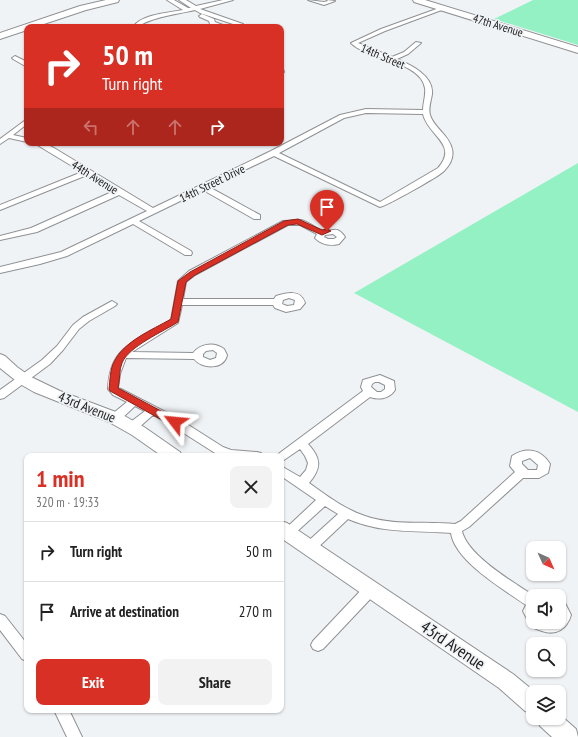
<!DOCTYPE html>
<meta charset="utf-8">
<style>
:root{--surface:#fff;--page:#f2f2f2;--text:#222;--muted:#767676;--line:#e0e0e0;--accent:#d93025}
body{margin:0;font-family:"PT Sans Narrow",sans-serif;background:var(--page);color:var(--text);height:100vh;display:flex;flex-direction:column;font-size:15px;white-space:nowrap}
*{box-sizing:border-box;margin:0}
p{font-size:13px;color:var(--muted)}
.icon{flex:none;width:22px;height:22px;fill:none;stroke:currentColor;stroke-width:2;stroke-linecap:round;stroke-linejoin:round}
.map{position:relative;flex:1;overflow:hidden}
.drawer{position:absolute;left:24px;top:453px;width:260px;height:260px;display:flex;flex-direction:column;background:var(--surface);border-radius:8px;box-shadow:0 1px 3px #0004}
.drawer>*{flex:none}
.top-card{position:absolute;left:24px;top:24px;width:260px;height:122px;border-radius:8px;box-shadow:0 1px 3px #0004;background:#d93025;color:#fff;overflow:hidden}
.needle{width:26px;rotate:135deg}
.tools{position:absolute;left:526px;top:541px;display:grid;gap:8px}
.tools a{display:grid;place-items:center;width:40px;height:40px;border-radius:8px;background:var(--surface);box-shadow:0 1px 3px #0004;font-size:20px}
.pin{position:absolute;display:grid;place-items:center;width:34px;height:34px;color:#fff;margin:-41px -17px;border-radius:50% 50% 50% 0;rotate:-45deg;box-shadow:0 0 4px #0007}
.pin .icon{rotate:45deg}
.me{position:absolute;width:44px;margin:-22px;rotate:299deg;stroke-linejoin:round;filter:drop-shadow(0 0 3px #0008)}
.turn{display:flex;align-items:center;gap:14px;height:84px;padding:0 12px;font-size:18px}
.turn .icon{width:52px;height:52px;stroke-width:2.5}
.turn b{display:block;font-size:28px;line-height:34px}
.lanes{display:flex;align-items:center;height:38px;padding:0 12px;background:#0003;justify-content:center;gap:20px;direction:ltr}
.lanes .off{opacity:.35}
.round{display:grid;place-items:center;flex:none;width:42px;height:42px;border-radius:8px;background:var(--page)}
.headline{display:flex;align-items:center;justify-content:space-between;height:68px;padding:0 12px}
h1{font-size:24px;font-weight:600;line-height:30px;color:var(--accent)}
.button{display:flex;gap:8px;margin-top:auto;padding:8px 12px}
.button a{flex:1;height:46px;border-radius:8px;background:var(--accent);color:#fff;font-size:16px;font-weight:600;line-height:46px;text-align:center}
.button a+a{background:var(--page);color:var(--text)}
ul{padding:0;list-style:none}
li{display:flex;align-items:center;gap:12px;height:60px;padding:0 12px;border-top:1px solid var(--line)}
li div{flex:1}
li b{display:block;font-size:15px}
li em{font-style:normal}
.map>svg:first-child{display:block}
.green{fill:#94f1c4}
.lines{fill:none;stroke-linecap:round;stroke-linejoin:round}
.street-casing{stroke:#8e9193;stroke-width:2}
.secondary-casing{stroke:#8e9193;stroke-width:2}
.street{fill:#fff;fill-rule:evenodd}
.secondary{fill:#fff;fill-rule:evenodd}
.route{fill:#d93025;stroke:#8d1f18}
.labels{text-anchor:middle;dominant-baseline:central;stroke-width:3.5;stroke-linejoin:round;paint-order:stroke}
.far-street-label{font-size:12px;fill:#1c1d1e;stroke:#f0f3f6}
.street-label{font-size:14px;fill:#1c1d1e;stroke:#f0f3f6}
.near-street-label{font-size:17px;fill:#1c1d1e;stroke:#f0f3f6}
</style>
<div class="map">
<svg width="578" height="737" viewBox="0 0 578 737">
<rect width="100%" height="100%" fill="#f0f3f6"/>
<!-- green -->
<g class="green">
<polygon points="533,0 578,0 578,45 494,19"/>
<polygon points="578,163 578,412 354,293"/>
</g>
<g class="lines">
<!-- street casing -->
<g class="street-casing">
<g id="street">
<path d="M167,0h7l14,8h3l-12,-8h7l10,6 27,-6h10l-33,9 43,15 -3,3h-6l2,-2 -36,-12 -5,-3c-12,3 -49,8 -56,17h-6c9,-13 35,-14 50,-17z"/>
<polygon points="308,0 324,2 328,1 327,0 335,1 324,5"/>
<path d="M442,7l5,1 -62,23 -27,12 34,14 12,-5 12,-10 5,1 -13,11 -11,5c14,6 37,17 35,35 -1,7 -4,14 -2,21 4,13 19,20 22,34 2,8 -2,16 -8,22 -6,6 -56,34 -64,36l-106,-51 -65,31 51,28v4h-6l-51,-29 -64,31 52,30 1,2 -1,2h-6l-52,-31 -66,32 -27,8 -40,9v-6l61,-15 86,-41 -28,-16 -82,37 -37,8v-4l31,-8 83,-37 -27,-16 -87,35v-5l82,-33 -48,-29h9l11,5 99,60 118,-57 69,-36 26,-6 57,1c0,-7 3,-14 2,-22 -4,-27 -59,-29 -74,-45l30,-14zM366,113l57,1c5,22 36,30 15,54l-58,34 -101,-49 65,-35z"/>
<polygon points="202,14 214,19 215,22 228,27 219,27 210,24 209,21 200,17 199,16"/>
<polygon points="37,21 49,26 50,27 42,27 35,24 35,22"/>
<polygon points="15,56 27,62 27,67 13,59 12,58"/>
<polygon points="281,68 283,69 284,72 281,74"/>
<polygon points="27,119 27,124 13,135 27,138 27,142 9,138 0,144 0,139"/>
<path d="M301,220c8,2 14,8 21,10 11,3 14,-6 23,7l-6,7c-9,2 -17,1 -24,-6l2,-4 -17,-9h-12l-93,50 -9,7 -3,17h91l2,-3c10,-3 25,-7 29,7l-5,6 -14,3 -11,-4 -2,-3h-91l-4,18 -46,29 61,1c8,-10 22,-11 31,-4l3,6c-3,15 -25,14 -33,4l-68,-1 -6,16 -2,14 3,1 58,30 44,28 8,3 26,2 4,1 2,3h-39l-9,-3 -44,-28 -18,-10 -17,15h-8l-1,-3 1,-3 17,-13 -10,-5 -16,15h-8l-1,-3 1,-3 16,-13 -14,-7 -5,-6c2,-48 31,-45 63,-69l7,-39 11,-10 94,-50zM333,234l4,3 -3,2h-6l-4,-2 1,-2zM289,298l6,2 -1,5 -7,1 -5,-2 1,-4zM213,350l4,3 -1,5 -6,2 -7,-3v-3l3,-3z"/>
<polygon points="112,301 117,304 115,306 89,321 79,329 63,350 50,364 4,398 0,399 0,390 42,360 57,346 73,325 83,317"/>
<path d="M380,375l14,6 1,9c-6,9 -16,10 -25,7l-62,47c13,14 14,24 1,39 17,12 35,26 56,33 28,10 60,5 90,8l6,-3 54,-49 -5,-6 2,-10c14,-9 29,-7 38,8l-2,9 -9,5h-16l-54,49 -7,4c5,24 51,51 72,65l-1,26h26v-23l5,2 7,14c-4,14 -15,21 -29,16 -3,-1 -7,-2 -9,-4 -5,-5 -7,-10 -10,-16l3,-6c-23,-16 -71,-44 -75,-72 -37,-3 -68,1 -103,-14l-35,33 -4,1 -4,-1 -2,-4 2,-4 33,-30 -13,-8 -33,30 -4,2 -4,-2 -2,-3 2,-3 32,-30 -35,-24v-10l19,11 6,-7 2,-7 -3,-7 -5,-7 -19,13v-6l-4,-1 86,-64 -2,-4 2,-7zM375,382h4l6,3v4l-4,3h-4l-6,-5 1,-3zM530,458l8,7 -1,5h-9l-6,-6v-3z"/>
<polygon points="370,584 375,586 376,590 375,594 323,649 318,651 313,649 311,645 313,641 365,586"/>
<polygon points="0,614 5,616 27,644 27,661 22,659 0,630"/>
<polygon points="54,710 69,710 82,737 67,737"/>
</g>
</g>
<!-- secondary casing -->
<g class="secondary-casing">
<g id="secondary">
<polygon points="106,0 119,0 118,2 86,10 35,27 27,27 27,30 0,39 0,33 80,6"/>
<polygon points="413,0 425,0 578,47 578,53 414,2"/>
<polygon points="0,354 5,356 17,367 31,377 60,391 121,414 144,427 180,452 182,456 162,456 132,435 109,422 34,392 20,384 0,368"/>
<polygon points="281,521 287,523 513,674 535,692 533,692 533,714 525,711 499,688 281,538"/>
<polygon points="559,714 576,729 578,737 552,737 540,726 537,718 559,718"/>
</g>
</g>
<!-- street -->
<use href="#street" class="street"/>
<!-- secondary -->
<use href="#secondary" class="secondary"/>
</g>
<!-- route -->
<path class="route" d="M298,219l24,11 5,-1 4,2 -9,4 -25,-11 -9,1 -93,50 -9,7 -8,40c-14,9 -50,25 -56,41 -3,7 -2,17 -4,25l60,32 2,2 -2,3h-7l-61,-34 -1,-2c1,-8 1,-20 5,-27 10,-21 38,-32 57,-43l7,-38 12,-9 94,-51z"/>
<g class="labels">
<!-- far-street labels -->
<g class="far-street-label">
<text transform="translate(498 25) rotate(17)">47th Avenue</text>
<text transform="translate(383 56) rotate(23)">14th Street</text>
<text transform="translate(95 177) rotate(32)">44th Avenue</text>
<text transform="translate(212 183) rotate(-26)">14th Street Drive</text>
</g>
<!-- street labels -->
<g class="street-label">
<text transform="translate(87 407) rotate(22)">43rd Avenue</text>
</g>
<!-- near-street labels -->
<g class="near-street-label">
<text transform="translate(453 645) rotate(34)">43rd Avenue</text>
</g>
</g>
</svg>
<div class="tools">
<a><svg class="needle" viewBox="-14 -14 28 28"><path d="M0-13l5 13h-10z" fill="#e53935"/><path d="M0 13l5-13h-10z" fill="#767676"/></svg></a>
<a><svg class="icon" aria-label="sound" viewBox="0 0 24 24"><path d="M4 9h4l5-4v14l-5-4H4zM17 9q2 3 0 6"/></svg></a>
<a><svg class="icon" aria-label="search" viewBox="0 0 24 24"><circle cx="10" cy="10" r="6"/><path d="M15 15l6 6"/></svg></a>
<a><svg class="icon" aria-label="layers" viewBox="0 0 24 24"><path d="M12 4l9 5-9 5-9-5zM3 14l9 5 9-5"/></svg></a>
</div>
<div class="pin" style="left:327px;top:231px;background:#d93025"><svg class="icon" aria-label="arrive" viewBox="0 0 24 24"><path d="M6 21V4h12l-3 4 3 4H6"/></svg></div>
<svg class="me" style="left:175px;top:422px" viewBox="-20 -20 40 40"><path d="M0-17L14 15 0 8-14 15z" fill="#d93025" stroke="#fff" stroke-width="4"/></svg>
<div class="top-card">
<div class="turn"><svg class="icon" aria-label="right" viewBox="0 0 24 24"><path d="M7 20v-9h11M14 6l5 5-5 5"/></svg><div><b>50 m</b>Turn right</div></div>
<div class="lanes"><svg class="icon off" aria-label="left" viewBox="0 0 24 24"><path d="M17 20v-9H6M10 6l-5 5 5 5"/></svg><svg class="icon off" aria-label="ahead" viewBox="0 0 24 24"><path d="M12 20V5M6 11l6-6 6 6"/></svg><svg class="icon off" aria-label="ahead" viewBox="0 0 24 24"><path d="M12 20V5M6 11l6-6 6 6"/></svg><svg class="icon" aria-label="right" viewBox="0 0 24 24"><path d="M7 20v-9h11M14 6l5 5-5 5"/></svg></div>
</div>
<section class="drawer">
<div class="headline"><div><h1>1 min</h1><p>320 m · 19:33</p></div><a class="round"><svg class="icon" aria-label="close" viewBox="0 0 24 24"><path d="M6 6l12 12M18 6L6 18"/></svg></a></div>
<ul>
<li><svg class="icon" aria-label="right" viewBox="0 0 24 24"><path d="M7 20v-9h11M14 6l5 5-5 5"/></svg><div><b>Turn right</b></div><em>50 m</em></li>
<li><svg class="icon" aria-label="arrive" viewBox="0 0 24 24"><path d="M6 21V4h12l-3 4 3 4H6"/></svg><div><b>Arrive at destination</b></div><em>270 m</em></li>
</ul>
<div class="button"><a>Exit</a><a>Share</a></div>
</section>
</div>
